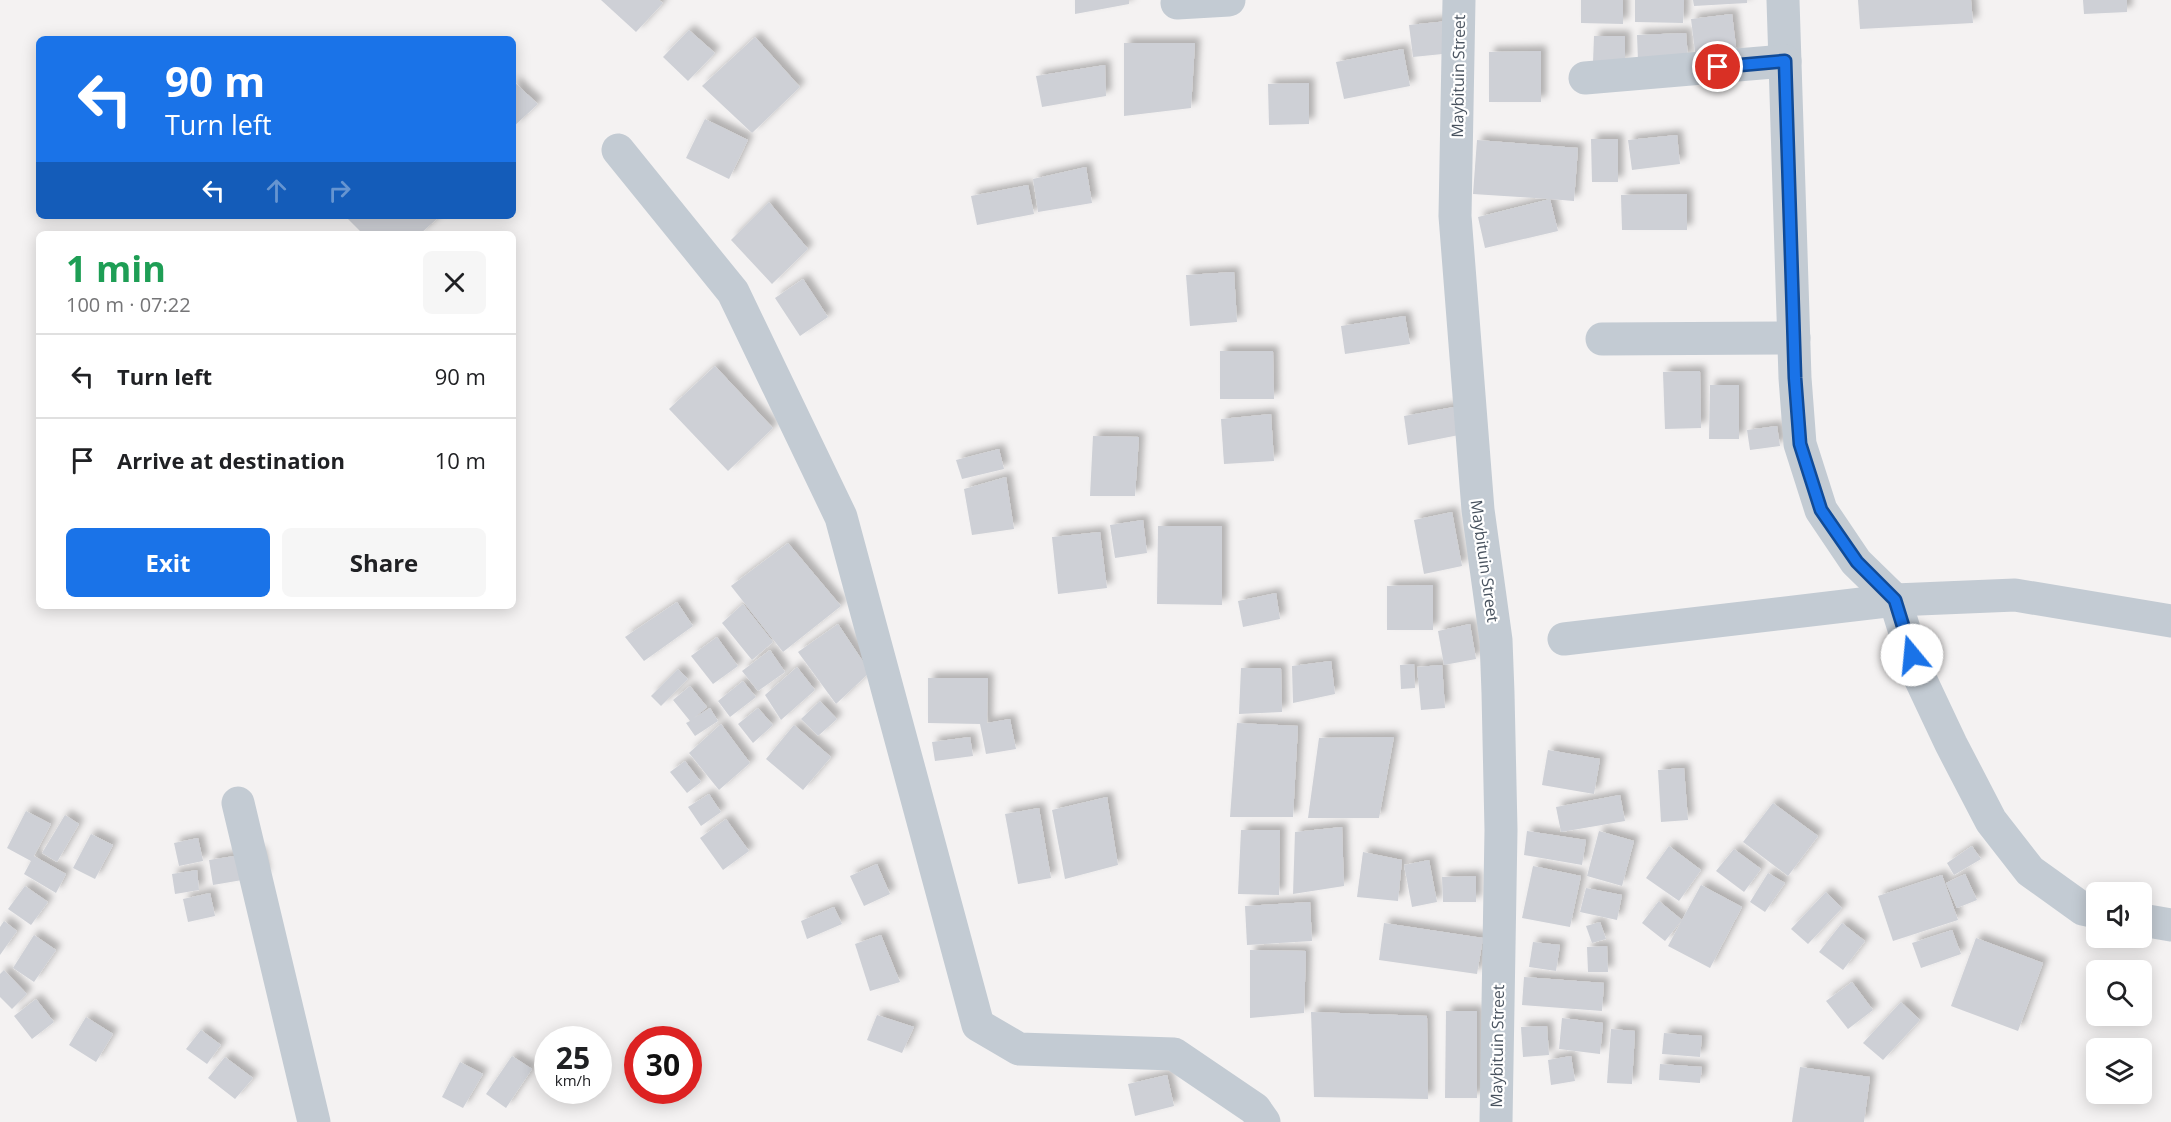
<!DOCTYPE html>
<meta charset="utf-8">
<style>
:root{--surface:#fff;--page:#f6f6f6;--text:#202124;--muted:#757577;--line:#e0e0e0;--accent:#1a73e8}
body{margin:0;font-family:"Open Sans",sans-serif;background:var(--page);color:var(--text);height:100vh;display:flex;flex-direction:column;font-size:22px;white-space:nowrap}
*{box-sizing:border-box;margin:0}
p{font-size:20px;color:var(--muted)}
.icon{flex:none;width:33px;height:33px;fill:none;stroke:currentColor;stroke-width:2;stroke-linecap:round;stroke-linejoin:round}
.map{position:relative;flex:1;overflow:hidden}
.drawer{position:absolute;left:36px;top:231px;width:480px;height:378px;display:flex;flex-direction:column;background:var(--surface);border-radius:9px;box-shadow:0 3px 15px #0003}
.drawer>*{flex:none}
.top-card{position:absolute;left:36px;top:36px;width:480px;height:183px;border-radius:9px;box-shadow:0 3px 15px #0003;background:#1a73e8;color:#fff;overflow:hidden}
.controls{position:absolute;left:2086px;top:882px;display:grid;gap:12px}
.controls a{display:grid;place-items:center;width:66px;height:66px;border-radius:9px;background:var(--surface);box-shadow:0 3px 15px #0003;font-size:30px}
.speed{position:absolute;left:534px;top:1026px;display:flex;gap:12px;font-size:30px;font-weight:700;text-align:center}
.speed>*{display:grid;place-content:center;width:78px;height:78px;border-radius:50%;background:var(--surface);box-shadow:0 3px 15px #0003;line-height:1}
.speed small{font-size:15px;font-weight:400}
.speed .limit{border:9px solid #d22;background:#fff;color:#111}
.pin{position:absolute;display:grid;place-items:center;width:51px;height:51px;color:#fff;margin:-26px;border:3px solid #fff;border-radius:50%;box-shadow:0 2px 6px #0007}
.me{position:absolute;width:66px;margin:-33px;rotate:343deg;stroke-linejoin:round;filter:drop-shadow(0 0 4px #0008)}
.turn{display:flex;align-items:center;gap:21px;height:126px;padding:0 30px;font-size:27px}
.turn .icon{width:78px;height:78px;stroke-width:2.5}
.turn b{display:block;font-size:42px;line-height:51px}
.lanes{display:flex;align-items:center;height:57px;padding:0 30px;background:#0003;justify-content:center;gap:30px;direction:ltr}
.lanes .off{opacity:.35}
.round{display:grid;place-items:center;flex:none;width:63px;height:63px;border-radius:9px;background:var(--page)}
.headline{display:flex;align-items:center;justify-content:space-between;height:102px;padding:0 30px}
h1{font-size:36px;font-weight:700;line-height:45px;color:#1e9e55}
.cta{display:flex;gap:12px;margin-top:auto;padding:12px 30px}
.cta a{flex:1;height:69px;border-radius:9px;background:var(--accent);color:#fff;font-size:24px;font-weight:700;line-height:69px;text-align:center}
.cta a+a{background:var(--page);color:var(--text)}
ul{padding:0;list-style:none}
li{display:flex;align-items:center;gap:18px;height:84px;padding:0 30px;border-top:2px solid var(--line)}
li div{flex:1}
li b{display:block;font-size:22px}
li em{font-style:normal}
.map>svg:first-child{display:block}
.building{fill:#ced0d6;filter:url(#shadow)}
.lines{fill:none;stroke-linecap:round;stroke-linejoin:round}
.minor{stroke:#c3cbd3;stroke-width:33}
.route-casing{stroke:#114b97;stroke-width:15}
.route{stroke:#1a73e8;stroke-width:10}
.labels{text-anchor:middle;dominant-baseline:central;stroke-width:4.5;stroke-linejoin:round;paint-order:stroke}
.street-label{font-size:16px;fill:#49535f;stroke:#fff}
</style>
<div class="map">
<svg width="2171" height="1122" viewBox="0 0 2171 1122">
<defs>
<filter id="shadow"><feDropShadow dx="5.5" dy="-5.5" stdDeviation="3" flood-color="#0004"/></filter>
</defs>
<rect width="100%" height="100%" fill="#f4f2f2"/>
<!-- building -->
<g class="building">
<polygon points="601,0 659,0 663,3 636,32"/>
<polygon points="1075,0 1129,0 1129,4 1075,14"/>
<polygon points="1581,0 1623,0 1623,24 1581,23"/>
<polygon points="1635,0 1684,0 1683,23 1635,22"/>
<polygon points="1693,0 1747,0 1747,3 1694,6"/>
<polygon points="1858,0 1971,0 1973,23 1860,29"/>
<polygon points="2083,0 2127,0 2127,12 2084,14"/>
<polygon points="1732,14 1737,55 1696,60 1691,19"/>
<polygon points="1448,21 1452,53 1413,57 1409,25"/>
<polygon points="689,30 715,53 688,81 663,57"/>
<polygon points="1686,33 1688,58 1638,61 1637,35"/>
<polygon points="1594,36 1625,36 1625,62 1593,63"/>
<polygon points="755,37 800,87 752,133 702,86"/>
<polygon points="1124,43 1195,43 1191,108 1124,116"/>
<polygon points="1403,49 1410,86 1344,99 1336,62"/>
<polygon points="1541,51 1541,102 1489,102 1489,52"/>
<polygon points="1105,65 1106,96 1042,107 1036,76"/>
<polygon points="513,81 538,104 513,127"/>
<polygon points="1309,83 1309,124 1269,125 1268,84"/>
<polygon points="705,119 748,140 729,179 686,158"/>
<polygon points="1677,135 1680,164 1632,170 1628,140"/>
<polygon points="1591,139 1618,139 1618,182 1592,182"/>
<polygon points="1477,140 1578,148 1574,201 1550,199 1558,231 1485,248 1478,217 1550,199 1473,194"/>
<polygon points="1086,167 1092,203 1038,212 1033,179"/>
<polygon points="1028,185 1034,214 977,225 971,196"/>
<polygon points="1687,194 1687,230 1622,230 1621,195"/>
<polygon points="769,202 808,249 772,284 731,240"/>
<polygon points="345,216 440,216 420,234 363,234"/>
<polygon points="1234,272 1237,322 1190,326 1186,275"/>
<polygon points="803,279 828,317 800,336 775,298"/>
<polygon points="1405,316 1410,344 1345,354 1341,326"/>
<polygon points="1220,351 1273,351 1274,399 1220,399"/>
<polygon points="715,366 773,428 728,471 669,409"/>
<polygon points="1700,371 1701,428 1665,429 1663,372"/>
<polygon points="1710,385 1739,385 1739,439 1709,439"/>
<polygon points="1454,407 1459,435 1408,445 1404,416"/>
<polygon points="1271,414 1274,461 1224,464 1221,419"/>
<polygon points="1777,426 1780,446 1750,450 1747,430"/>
<polygon points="1093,436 1139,437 1135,496 1090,496"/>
<polygon points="999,449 1004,469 962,479 956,460"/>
<polygon points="1006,477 1014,529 972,535 964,489"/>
<polygon points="1452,512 1462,566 1424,574 1414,520"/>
<polygon points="1143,520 1147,553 1115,558 1110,525"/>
<polygon points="1158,526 1222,526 1222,605 1157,604"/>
<polygon points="1100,532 1107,588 1058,594 1052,537"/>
<polygon points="788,543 841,606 783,652 731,586"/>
<polygon points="1433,585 1433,630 1387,630 1387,586"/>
<polygon points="1276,593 1280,619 1243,627 1238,601"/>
<polygon points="677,602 693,626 644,661 625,637"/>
<polygon points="743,604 773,642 752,660 722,623"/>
<polygon points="838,624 870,672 836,704 798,652"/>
<polygon points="1470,624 1476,659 1444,665 1438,631"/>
<polygon points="717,637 738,666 713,684 691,656"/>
<polygon points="770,650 785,672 758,691 742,671"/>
<polygon points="1331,661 1335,694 1293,703 1292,666"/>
<polygon points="1414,664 1415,688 1401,689 1400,665"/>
<polygon points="1442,665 1445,708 1421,710 1417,667"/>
<polygon points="797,667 815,690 781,720 765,695"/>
<polygon points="1241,668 1281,668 1282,712 1239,714"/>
<polygon points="678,669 688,679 661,706 651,696"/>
<polygon points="928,678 988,678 987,723 1010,719 1016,749 986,754 980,724 928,723"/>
<polygon points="743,681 756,697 730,717 718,701"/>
<polygon points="690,686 707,707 694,718 710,708 718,721 695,736 686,723 690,721 673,700"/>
<polygon points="820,701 837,719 818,736 801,719"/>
<polygon points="758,708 773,725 753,743 738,724"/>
<polygon points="1237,723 1298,726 1293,817 1230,817"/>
<polygon points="721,724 750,763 719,790 689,753"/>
<polygon points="794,725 831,757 803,790 766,759"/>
<polygon points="970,737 973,756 935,761 932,742"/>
<polygon points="1394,737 1379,818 1308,818 1319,738"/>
<polygon points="1548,750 1600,759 1594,794 1542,785"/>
<polygon points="685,761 701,782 687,793 670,772"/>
<polygon points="1684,768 1688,820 1661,822 1658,770"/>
<polygon points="709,794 721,812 701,826 688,807"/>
<polygon points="1620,795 1625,821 1561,832 1556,807"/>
<polygon points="1107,797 1118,865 1065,879 1052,810"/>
<polygon points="1773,803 1818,836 1788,876 1743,842"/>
<polygon points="1039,808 1051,878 1018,884 1005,814"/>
<polygon points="26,811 51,824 34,856 66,874 56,893 24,874 31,861 7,848"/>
<polygon points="65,815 79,824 57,862 42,853"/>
<polygon points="726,819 749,851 723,870 700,838"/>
<polygon points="1342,827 1344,886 1293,894 1295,832"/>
<polygon points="1241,830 1280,830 1279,895 1238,894"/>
<polygon points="1527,831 1586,840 1582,865 1524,855"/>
<polygon points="1599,831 1634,841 1622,886 1587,876"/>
<polygon points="91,834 113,845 95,879 73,868"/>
<polygon points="198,838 203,861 179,866 174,843"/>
<polygon points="1669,846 1701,870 1679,901 1646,878"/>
<polygon points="1972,846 1981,859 1954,875 1947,863"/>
<polygon points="1734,849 1761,869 1744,892 1716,871"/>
<polygon points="260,852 265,876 213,885 209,860"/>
<polygon points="1363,852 1402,860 1398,901 1357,897"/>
<polygon points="1429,860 1437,902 1412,907 1404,865"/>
<polygon points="877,864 890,894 864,906 850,876"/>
<polygon points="1533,866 1581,876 1570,927 1522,918"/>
<polygon points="197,870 199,890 175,894 172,874"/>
<polygon points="1768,873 1785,883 1765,912 1750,902"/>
<polygon points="1965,874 1977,900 1957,908 1946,883"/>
<polygon points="1942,875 1958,920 1893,941 1878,896"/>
<polygon points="1476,876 1476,902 1443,902 1442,877"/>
<polygon points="1701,885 1742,907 1710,968 1668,946 1682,920 1665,941 1642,923 1659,901 1682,920"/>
<polygon points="25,886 48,902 31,925 8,909"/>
<polygon points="1586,888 1622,895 1617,920 1580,912"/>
<polygon points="1826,892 1842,908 1808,944 1791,929"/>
<polygon points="210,893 215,916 188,922 183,899"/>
<polygon points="1310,902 1312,941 1247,945 1245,906"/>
<polygon points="834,907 842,924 807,939 801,921"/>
<polygon points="4,921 17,931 0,955 0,927"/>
<polygon points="1600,922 1606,939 1592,943 1586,926"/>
<polygon points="1384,923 1483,938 1477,974 1379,960"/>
<polygon points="1842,923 1865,941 1843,970 1819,952"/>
<polygon points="1952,930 1961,954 1921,968 1912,943"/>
<polygon points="34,935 56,950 34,982 13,968"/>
<polygon points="881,935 900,982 870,991 855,944"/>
<polygon points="1976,938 2043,963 2018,1031 1951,1006"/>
<polygon points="1533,942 1560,945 1556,971 1529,967"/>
<polygon points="1607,946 1608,972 1588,972 1587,947"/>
<polygon points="1250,950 1306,951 1304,1013 1250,1018"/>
<polygon points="4,970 27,994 12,1009 0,997 0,974"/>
<polygon points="1524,977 1604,983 1602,1011 1522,1005"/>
<polygon points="1852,982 1873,1010 1848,1029 1826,1001"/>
<polygon points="36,999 54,1022 32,1039 14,1016"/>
<polygon points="1901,1002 1920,1020 1883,1060 1863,1043"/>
<polygon points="1446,1011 1477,1011 1477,1098 1445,1098"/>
<polygon points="1311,1012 1427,1016 1428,1099 1314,1097"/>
<polygon points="877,1015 914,1027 902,1053 867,1040"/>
<polygon points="86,1017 113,1034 96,1062 69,1045"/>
<polygon points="1562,1018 1603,1023 1600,1054 1559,1049"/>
<polygon points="1547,1026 1549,1055 1523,1057 1521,1027"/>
<polygon points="1611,1029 1635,1031 1632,1084 1607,1083"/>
<polygon points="201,1030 221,1045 207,1064 186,1049"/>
<polygon points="1664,1033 1702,1036 1700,1057 1662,1054"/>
<polygon points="512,1056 532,1069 506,1108 486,1094"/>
<polygon points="1571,1056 1575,1081 1551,1085 1548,1060"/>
<polygon points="225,1057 253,1078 235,1099 208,1078"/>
<polygon points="460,1062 483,1074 463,1108 442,1097"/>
<polygon points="1660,1064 1702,1067 1700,1083 1659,1080"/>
<polygon points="1800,1067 1870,1077 1864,1122 1792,1122"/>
<polygon points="1167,1075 1174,1106 1135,1116 1128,1084"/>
</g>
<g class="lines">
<!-- minor -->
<g class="minor">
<polyline points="1459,0 1455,216 1478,510 1496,640 1498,693 1501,830 1496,1122"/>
<polyline points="1783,0 1795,378 1800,444 1821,510 1856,562 1895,600 1918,674 1951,744 1991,821 2030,871 2083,909 2097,912"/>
<polyline points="1177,3 1229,0"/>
<polyline points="1585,78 1785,61"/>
<polyline points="618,150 733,292 841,517 978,1025 1019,1049 1174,1054 1255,1109 1264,1122"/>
<polyline points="1602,339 1794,338"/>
<polyline points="1564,639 1895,600 2015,595 2171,621"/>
<polyline points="238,803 314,1122"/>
<polyline points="2142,920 2171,925"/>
</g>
</g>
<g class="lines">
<!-- route casing -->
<g class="route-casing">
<polyline id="route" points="1718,67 1785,61 1795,378 1800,444 1821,510 1857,562 1895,600 1912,655"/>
</g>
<!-- route -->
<use href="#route" class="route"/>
</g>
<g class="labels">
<!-- street labels -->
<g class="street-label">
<text transform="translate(1458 76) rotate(-89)">Maybituin Street</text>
<text transform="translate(1485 561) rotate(82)">Maybituin Street</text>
<text transform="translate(1497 1046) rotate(-89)">Maybituin Street</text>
</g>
</g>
</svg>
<div class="controls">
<a><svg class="icon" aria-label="sound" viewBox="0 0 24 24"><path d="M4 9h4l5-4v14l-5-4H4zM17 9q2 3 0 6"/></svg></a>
<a><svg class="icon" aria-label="search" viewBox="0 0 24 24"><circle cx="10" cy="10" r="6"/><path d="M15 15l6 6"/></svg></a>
<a><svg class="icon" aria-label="layers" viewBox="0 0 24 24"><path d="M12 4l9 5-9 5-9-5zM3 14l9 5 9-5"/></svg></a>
</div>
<div class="speed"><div>25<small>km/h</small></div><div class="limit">30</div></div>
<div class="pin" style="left:1718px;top:67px;background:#d93025"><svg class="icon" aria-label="arrive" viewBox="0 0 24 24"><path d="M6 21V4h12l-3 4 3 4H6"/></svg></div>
<svg class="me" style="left:1912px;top:655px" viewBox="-20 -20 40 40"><circle r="19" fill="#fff"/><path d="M0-13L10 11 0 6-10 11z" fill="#1a73e8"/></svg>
<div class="top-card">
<div class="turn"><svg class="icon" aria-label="left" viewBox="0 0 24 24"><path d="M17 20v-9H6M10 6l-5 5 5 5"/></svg><div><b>90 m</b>Turn left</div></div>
<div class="lanes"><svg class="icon" aria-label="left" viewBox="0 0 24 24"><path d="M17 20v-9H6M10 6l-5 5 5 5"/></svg><svg class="icon off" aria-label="ahead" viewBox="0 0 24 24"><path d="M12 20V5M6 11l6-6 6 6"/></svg><svg class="icon off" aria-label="right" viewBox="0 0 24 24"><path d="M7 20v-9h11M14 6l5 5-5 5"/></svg></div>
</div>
<section class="drawer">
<div class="headline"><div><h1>1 min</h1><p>100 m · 07:22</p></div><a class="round"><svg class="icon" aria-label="close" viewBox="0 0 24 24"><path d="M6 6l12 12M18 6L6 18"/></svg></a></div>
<ul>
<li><svg class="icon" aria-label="left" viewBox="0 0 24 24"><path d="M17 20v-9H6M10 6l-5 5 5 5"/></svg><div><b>Turn left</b></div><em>90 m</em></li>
<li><svg class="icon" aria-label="arrive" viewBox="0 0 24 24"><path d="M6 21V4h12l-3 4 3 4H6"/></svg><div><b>Arrive at destination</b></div><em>10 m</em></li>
</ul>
<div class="cta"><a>Exit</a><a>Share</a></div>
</section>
</div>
